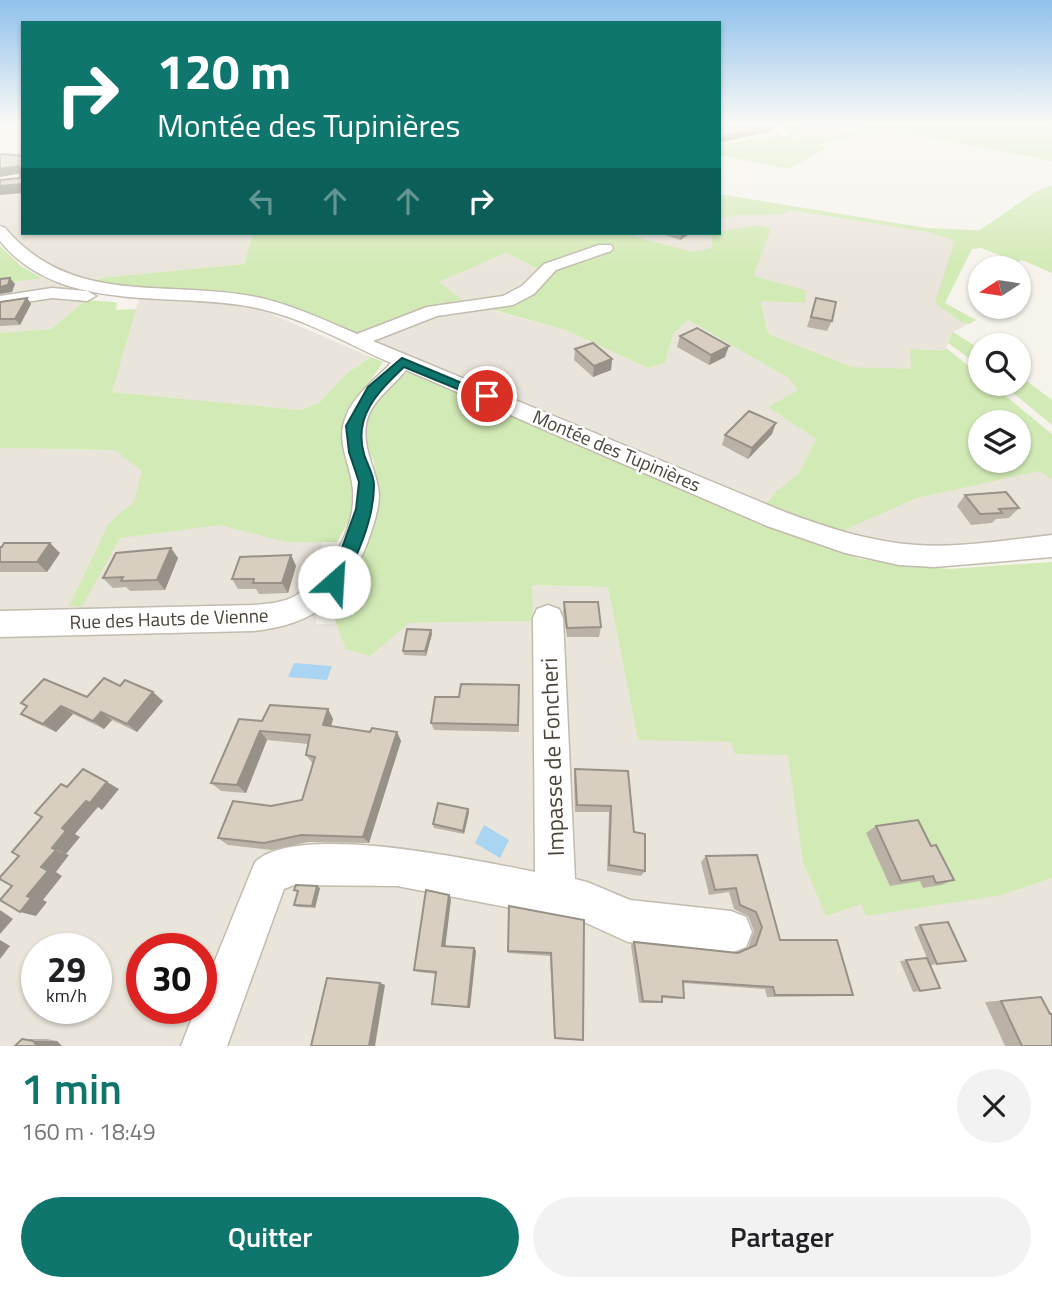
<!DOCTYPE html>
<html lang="fr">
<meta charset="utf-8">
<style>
:root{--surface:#fff;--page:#f2f2f2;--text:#202124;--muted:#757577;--accent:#0f766e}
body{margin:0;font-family:"Titillium Web",sans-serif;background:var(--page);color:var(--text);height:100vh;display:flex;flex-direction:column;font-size:26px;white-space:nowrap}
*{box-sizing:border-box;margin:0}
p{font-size:23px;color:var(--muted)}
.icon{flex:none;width:38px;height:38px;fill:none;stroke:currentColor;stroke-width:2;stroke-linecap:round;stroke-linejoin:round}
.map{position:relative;height:1046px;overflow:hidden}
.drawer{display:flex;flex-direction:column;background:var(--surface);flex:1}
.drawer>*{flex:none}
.guide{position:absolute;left:21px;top:21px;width:700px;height:214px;border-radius:0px;box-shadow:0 2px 5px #0004;background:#0f766e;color:#fff;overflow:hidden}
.needle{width:46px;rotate:258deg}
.tools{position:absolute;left:968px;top:256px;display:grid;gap:14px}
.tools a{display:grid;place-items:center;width:63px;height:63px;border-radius:50%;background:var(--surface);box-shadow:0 2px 5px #0004;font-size:35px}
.speed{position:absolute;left:21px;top:933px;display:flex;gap:14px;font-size:35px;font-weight:700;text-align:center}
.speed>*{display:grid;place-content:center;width:91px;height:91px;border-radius:50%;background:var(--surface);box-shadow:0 2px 5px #0004;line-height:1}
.speed small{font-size:18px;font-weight:400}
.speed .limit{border:10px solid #d22;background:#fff;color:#111}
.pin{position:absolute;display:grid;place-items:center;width:60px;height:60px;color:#fff;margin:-30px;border:4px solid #fff;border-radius:50%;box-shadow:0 2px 7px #0007}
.me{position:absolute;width:77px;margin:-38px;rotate:26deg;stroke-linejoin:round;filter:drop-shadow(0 0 5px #0008)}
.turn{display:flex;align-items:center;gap:24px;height:147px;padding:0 21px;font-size:32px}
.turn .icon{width:91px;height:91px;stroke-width:2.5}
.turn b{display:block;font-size:49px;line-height:60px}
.lanes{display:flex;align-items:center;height:66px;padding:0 21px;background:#0003;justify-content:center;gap:35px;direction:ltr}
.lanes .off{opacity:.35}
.round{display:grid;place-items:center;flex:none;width:74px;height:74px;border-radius:37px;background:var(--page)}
.overview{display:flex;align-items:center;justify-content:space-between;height:119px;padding:0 21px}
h1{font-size:42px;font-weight:600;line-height:52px;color:var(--accent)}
.button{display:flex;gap:14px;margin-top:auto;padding:14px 21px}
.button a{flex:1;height:80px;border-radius:42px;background:var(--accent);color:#fff;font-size:28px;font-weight:600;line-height:80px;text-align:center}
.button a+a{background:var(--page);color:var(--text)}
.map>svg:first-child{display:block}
.residential{fill:#eae5da;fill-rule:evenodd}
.green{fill:#d2eab5;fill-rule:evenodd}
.water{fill:#a9d4f2}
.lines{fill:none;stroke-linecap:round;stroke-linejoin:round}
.minor-casing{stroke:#c2bbae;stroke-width:3}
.minor{fill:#fff;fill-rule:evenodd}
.wall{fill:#bab2a6}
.shaded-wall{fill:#979187}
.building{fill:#d8cfc1;stroke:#979187;stroke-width:2}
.route{fill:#0f766e;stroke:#0a4d48;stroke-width:2}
.labels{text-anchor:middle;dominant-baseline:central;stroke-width:5;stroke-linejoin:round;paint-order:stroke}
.street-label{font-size:19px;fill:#4b4439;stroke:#fff}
.near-street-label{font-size:23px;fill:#4b4439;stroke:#fff}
</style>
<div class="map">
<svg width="1052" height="1046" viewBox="0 0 1052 1046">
<rect width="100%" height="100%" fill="#f6f3ec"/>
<!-- residential -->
<g class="residential">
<polygon points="804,123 850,123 869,129 812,138 793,133 801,129 800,126"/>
<polygon points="23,183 23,233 253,233 244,264 102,278 98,282 57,271 34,259 0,223 0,186"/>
<polygon points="719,196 966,237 945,303 976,320 953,332 945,351 912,370 852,367 771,335 767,331 762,304 577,233 719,233"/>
<polygon points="506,253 538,269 544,276 532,291 495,311 566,330 648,368 665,363 673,334 688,320 790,378 798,390 768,407 816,439 799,473 774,493 765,506 367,341 461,298 437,282"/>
<polygon points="42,278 88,294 86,300 51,329 0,333 0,284"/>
<polygon points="139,299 253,306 371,357 346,374 319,403 301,410 111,392"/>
<path d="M0,448l115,2 211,43 -10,131 216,-3 -1,-36 77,2 30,152 165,5 199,151 50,-17v168h-1052zM37,948h59v60h-59zM142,948h59v60h-59z"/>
<polygon points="1039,470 1052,480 1052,537 922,549 841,537 843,531 917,498"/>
</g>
<!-- green -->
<g class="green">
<path d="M764,123h40l-4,3 2,3 -7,4 17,5 55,-9 -17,-6h202v38l-164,-31 -72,15 10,3 -37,21 -70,-14v-9c25,-6 51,-12 77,-6l1,-2z"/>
<polygon points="1052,185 1052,273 1022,260 1018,262 981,248 972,249 945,303 976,320 969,324 961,322 935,303 955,241 928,232 789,210 784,214 739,215 719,219 719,194 927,228 973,230 980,230 1035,192"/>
<path d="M759,225l12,4 -18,47 52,14 1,13 -45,-2 6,30 4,4 81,32 59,2 -1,-20 34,2 2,-3 34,27v8h10l62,51v46l-13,-9 -122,27 -74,33 -2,6 -76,-31 9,-13 25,-20 17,-34 -48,-32 30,-17 -9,-12 -101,-58 -15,14 -8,29 -17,5 -82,-38 -72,-20 37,-19 19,-21 48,-22 -60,21 -32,-16 -68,29 24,17 -108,36 -60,-27 -39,-11 -113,-8 -44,-7 3,-4 143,-14 9,-31h382l-2,3 60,16 19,-4 -1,-15zM980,422h38v38h-38z"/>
<polygon points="0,246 21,266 42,278 0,284"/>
<polygon points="86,300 113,302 117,303 116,310 136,309 112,392 301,410 319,403 346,374 371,357 383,362 353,407 355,511 337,542 287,542 220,525 120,538 82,607 69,606 109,523 134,502 142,471 115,450 0,448 0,333 51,329"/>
<polygon points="953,332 980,349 980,366 948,343"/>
<polygon points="408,372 860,559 949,569 1052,562 1052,878 1002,895 866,916 861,904 826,916 803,862 788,755 735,754 731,742 638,740 608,587 532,585 533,621 409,623 370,656 346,649 332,612 350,577 375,483 374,463 363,436 369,411 391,386"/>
<polygon points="1019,375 1052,400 1052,425 1001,383 1018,383"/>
</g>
<!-- water -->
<g class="water">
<polygon points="294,663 332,666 327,680 288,677"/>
<polygon points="484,825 509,840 500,858 475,843"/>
</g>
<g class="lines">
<!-- minor casing -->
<g class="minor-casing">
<g id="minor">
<polygon points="766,123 778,123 791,135 781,137"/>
<path d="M0,226l5,2c66,78 157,52 246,68 37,7 71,23 106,38l70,-27 76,-11 19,-10 22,-22 55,-19h12l2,3 -2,3 -55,19 -22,24 -21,11 -76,11 -64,25 412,171c43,16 86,30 132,33 45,3 90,-5 135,-10v22l-118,10 -35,-2 -54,-12 -78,-27 -361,-156c-13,17 -37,32 -40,55 -4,24 11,46 13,69 0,16 -6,32 -11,47 -22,58 -54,84 -115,90l-253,6v-26l253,-6c14,-1 29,-2 42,-9 33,-18 61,-67 58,-105 -1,-23 -16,-46 -9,-69 7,-25 30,-41 47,-59 -45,-20 -91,-47 -139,-56 -83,-16 -192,8 -252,-66z"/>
<polygon points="52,288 87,291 96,296 87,301 52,298 0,306 0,296"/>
<path d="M548,605l11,4 4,9 12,261 12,3 43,18 101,11 15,6 6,15 -6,15 -15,6 -103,-11 -44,-20 -187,-36 -103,-1 -10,4 -57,157h-46l15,-38h5v-13l54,-133c42,-41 224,-1 280,10l-2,-254 4,-9z"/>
</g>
</g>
<!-- minor -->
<use href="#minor" class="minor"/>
</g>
<!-- wall -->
<g class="wall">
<polygon points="659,233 691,233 680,240"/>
<polygon points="27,298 31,304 20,325 0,326 0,302"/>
<polygon points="816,298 832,321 827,331 807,327"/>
<polygon points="680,336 725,357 709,365 677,347"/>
<polygon points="575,349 612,359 611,370 593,377 574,360"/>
<polygon points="772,434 748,459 722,445 725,435"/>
<polygon points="965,495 1019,508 1009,518 996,519 992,523 971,525 957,506"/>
<polygon points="0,547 60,553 47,572 0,572"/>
<polygon points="291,555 296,566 288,593 259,594 256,589 238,589 232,579"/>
<polygon points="178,558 165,590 130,591 126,587 113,588 103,578"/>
<polygon points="564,602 601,627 599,637 567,637 563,612"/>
<polygon points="432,634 426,656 404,655 403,651"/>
<polygon points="519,685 519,732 434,730 431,723 459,697"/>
<polygon points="120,686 163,701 137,732 112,720 104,729 73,714 56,732 34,722 21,714 27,707 21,703 87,697"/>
<polygon points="328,709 333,719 331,726 370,732 397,732 401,741 369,843 309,842 272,850 228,845 218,838 271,806 302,800 313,764 306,755 308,744 267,740 246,793 221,791 211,783 262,721"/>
<polygon points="575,769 628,771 634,832 645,871 641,876 607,871 609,812 575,812 574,777"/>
<polygon points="469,812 464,834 434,828 433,824"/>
<polygon points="876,826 931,846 954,880 941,885 923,888 920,881 890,886 866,833"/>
<polygon points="757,855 780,940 853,995 842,996 767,997 765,989 683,983 684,998 679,999 662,998 662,1002 657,1003 639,1003 631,945 634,942 737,953 748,948 754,931 748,916 734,909 729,892 709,895 701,862 706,856"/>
<polygon points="320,888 315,908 298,907 294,905 298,892 294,890"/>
<polygon points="449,895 451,899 445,946 474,948 476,951 470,1008 432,1004 436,974 418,972 414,970"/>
<polygon points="584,920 583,1040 554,1038 550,956 508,953 508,951"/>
<polygon points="920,925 966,961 930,965 920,991 913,992 900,961 927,958 914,927"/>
<polygon points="1041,997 1050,1014 1052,1014 1052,1046 1005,1046 985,1002"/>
<polygon points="22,1039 47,1039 57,1041 62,1046 15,1046"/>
</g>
<!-- shaded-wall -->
<g class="shaded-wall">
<polygon points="772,125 771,131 719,143 720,137"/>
<polygon points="18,166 23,173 0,177 0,169"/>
<polygon points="23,184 23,193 0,195 0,186"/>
<polygon points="35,233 64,233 36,235"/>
<polygon points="682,233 691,233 680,240"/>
<polygon points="10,278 15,284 12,292 0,294 0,287"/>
<polygon points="27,298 31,304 20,325 15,319"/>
<polygon points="729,346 725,357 709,365 711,355"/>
<polygon points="612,359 611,370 593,377 594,366"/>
<polygon points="776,423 772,434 748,459 752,448"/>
<polygon points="50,543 60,553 47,572 37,562"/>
<polygon points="171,548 178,558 165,590 157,580"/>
<polygon points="291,555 296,566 288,593 282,583"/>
<polygon points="431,630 432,634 426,656 425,651"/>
<polygon points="153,692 163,701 137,732 127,724"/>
<polygon points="61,706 73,714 56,732 43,724"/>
<polygon points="328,709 333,719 329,734 323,725"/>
<polygon points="101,712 112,720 104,729 93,721"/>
<polygon points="260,731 267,740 246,793 237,785"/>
<polygon points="397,732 401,741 369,843 363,837"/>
<polygon points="107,782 119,789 102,810 98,807 75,834 80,837 66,854 52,848 62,828 86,801"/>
<polygon points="468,809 469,812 464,834 463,831"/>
<polygon points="56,850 69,855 56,872 62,876 43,900 47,902 36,916 20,912 41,867"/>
<polygon points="317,886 320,888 315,908 312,906"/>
<polygon points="449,895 451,899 445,949 442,946"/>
<polygon points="0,910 13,919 0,934"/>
<polygon points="0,940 10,946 0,959"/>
<polygon points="474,948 476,951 470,1008 468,1007"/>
<polygon points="380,983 385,985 375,1046 369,1046"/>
<polygon points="33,1041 57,1041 62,1046 37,1046"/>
</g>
<!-- building -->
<g class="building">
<polygon points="719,123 770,123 772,125 720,137"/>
<polygon points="3,154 23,156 23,184 0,186 0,180 20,178 21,168 18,166 0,169 0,155"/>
<polygon points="10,278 8,285 0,287 0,279"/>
<polygon points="27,298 15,319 0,319 0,302"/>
<polygon points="816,298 836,302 832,321 811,317"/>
<polygon points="697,328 729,346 711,355 680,336"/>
<polygon points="593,343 612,359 594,366 575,349"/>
<polygon points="749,411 776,423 752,448 725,435"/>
<polygon points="1006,492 1019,508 999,509 1002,513 980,514 965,495"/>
<polygon points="4,543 50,543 37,562 0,562 0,547 2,547"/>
<polygon points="171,548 157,580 121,581 123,577 103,578 116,553"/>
<polygon points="291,555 282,583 253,583 254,579 232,579 240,557"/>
<polygon points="564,602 598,602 601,627 567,628"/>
<polygon points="407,629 431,630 425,651 403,651"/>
<polygon points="104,678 120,686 125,680 153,692 127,724 101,712 93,721 61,706 43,724 21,714 27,706 21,703 44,679 87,697"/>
<polygon points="461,684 519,685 518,725 431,723 435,697 459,697"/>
<polygon points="270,705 328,709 323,725 370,732 372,728 397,732 363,837 301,835 264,843 218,838 233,801 271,806 302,800 315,757 306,755 310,735 260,731 237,785 211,783 239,719 262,721"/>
<polygon points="83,769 107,782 90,803 86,801 62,828 66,831 52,848 56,850 41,867 48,871 27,896 31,898 20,912 0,900 12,886 0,879 0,877 19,856 12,852 42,817 35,813 61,784 67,787"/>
<polygon points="575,769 628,771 634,832 645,834 645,871 609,865 611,806 577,805"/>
<polygon points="438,803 468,809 463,831 433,824"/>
<polygon points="918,820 931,846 936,845 954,880 936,883 933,876 901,881 876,826"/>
<polygon points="757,855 780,940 837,940 853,995 775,995 773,987 683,981 684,998 662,996 662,1002 643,1001 634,942 738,953 756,945 762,927 756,912 740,905 736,888 715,890 706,856"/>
<polygon points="296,885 317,886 312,906 294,905 298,891 294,890"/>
<polygon points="426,890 449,895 442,946 474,948 468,1007 432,1004 436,972 414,970"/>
<polygon points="509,906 584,920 583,1040 555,1038 551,953 508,951"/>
<polygon points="948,922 966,961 937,964 920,925"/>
<polygon points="927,958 940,988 920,991 906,960"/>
<polygon points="327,978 380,983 369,1046 311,1046"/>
<polygon points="1041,997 1050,1014 1052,1014 1052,1046 1022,1046 1001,1001"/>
<polygon points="22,1039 33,1041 37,1046 15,1046"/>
</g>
<!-- sky -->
<linearGradient id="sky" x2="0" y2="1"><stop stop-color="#8fc1ec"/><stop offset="0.46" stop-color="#fbfaf6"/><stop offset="1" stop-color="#fbfaf6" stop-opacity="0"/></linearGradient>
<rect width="1052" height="270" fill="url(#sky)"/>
<!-- route -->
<path class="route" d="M402,358l91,38 -6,4 -5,-1 -78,-32c-26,25 -51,49 -40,87 3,10 10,21 10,31 0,34 -17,73 -34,102h-12l-3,-5 11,-18 20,-55 3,-27 -10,-30 -3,-26 22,-39z"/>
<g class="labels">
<!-- street labels -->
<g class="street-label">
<text transform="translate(617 450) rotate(23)">Montée des Tupinières</text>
<text transform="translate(169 618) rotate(-2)">Rue des Hauts de Vienne</text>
</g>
<!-- near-street labels -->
<g class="near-street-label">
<text transform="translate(552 757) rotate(-92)">Impasse de Foncheri</text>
</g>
</g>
</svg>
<div class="tools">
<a><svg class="needle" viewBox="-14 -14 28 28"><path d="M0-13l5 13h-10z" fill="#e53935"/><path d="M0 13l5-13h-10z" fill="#757577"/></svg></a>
<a><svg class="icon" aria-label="search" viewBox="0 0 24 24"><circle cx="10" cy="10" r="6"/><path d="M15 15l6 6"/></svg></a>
<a><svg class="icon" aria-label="layers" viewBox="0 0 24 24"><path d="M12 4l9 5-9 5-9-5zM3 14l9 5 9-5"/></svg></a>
</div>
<div class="speed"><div>29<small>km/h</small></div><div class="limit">30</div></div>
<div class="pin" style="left:487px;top:396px;background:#d93025"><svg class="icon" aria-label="arrive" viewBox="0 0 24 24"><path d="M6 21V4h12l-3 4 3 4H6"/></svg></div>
<svg class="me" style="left:334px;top:582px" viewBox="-20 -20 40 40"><circle r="19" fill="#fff"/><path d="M0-13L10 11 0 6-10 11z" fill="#0f766e"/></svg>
<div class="guide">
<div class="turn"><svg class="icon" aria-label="right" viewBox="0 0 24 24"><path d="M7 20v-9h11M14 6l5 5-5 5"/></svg><div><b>120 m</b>Montée des Tupinières</div></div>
<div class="lanes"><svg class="icon off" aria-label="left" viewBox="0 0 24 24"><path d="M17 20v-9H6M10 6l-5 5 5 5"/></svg><svg class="icon off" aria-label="ahead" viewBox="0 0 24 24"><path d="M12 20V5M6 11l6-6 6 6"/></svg><svg class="icon off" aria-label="ahead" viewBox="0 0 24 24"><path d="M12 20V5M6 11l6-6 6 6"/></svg><svg class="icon" aria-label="right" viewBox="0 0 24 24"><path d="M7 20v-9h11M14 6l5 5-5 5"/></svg></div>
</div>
</div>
<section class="drawer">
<div class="overview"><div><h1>1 min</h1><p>160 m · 18:49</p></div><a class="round"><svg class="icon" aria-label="close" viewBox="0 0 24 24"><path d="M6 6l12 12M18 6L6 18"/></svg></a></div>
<div class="button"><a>Quitter</a><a>Partager</a></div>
</section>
